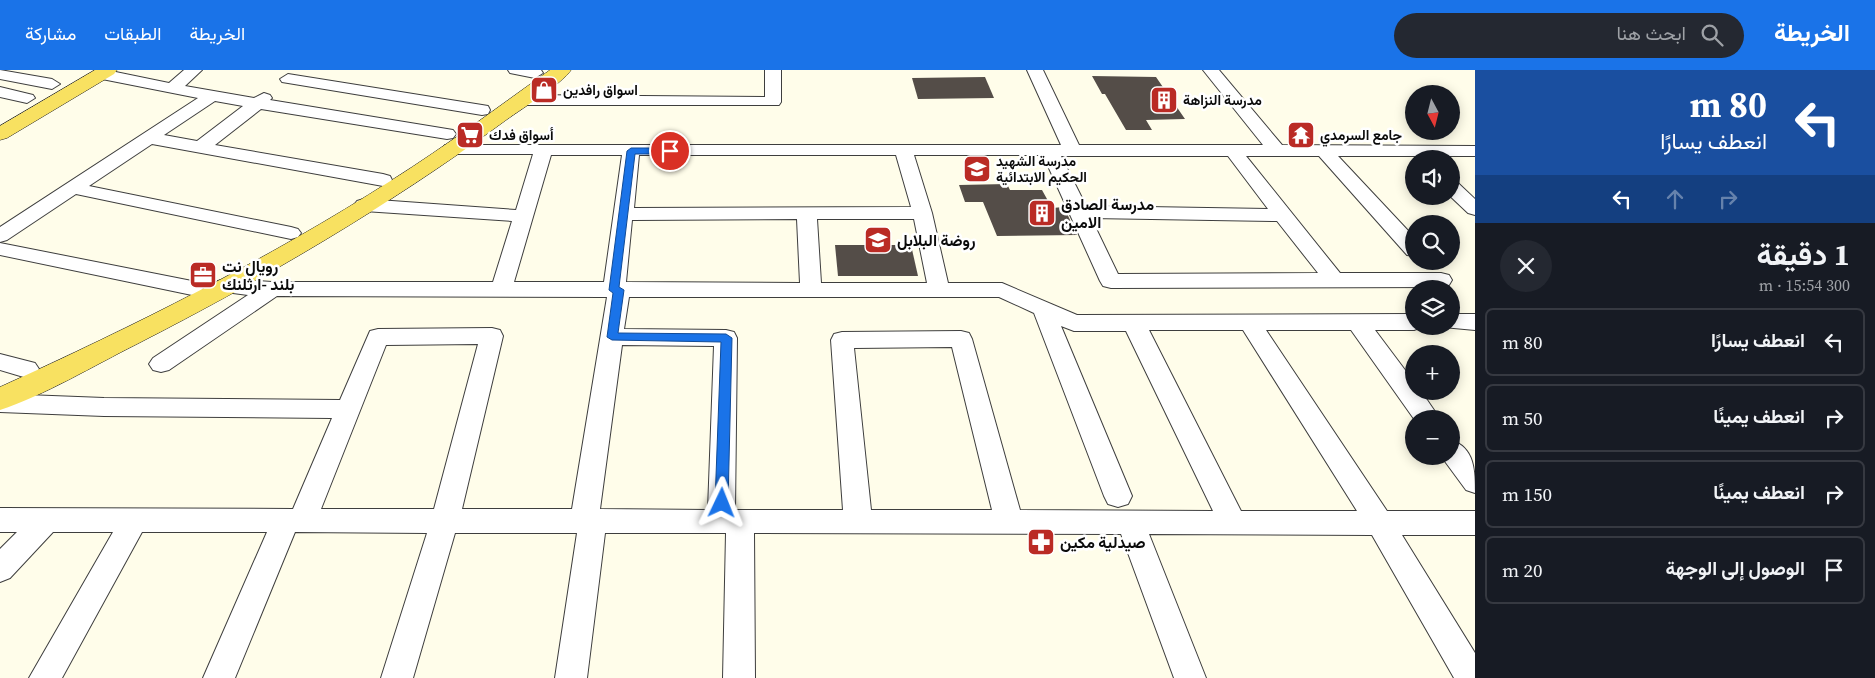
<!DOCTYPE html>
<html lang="ar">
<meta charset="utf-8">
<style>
:root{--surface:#171b24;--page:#242831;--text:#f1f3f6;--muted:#9ea1a6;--line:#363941;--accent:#1a73e8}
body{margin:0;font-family:"Source Serif 4",Vazirmatn,serif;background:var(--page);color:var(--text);direction:rtl;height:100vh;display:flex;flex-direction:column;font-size:19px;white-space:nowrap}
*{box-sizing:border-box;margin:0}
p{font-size:16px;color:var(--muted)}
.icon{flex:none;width:28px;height:28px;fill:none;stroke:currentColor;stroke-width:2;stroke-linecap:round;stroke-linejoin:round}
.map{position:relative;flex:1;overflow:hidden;direction:ltr}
.details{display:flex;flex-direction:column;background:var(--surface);width:400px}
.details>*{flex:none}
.guide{background:#1a4fa0;color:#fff;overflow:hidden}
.needle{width:32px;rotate:173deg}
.tools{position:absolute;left:1405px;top:15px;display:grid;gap:10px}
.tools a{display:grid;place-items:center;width:55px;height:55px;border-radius:50%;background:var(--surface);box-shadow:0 2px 12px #0003;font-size:25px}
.pin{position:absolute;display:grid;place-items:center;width:42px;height:42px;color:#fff;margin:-21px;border:2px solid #fff;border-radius:50%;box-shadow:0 1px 5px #0007}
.me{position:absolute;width:55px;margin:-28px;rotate:2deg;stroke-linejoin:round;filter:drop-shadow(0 0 4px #0008)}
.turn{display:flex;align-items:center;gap:18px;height:105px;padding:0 25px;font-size:22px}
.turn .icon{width:65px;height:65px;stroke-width:2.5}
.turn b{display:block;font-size:35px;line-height:42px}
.lanes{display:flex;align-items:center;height:48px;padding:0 25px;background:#0003;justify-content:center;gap:25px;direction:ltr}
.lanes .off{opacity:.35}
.round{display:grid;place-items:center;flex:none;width:52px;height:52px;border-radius:26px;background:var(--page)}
.head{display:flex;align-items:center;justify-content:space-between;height:85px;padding:0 25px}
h1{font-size:30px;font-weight:700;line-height:38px}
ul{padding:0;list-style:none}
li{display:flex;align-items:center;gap:15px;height:68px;margin:0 10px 8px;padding:0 15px;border:2px solid var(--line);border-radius:8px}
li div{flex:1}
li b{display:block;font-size:19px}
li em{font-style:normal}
header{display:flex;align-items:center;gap:30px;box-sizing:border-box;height:70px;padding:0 25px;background:var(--accent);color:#fff}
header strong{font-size:24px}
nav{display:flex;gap:28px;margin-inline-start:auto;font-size:18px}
.search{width:350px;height:45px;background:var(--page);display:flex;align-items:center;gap:12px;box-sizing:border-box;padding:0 18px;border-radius:28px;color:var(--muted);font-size:19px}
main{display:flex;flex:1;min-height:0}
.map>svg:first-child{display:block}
.building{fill:#544d48}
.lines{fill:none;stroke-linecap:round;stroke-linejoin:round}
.minor-casing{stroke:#3e3e3e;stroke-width:2}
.major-casing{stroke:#1c1c1c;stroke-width:1}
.minor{fill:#fff;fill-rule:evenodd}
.major{fill:#f8e161;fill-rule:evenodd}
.route{fill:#1a73e8;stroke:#114b97}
.labels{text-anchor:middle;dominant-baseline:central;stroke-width:5;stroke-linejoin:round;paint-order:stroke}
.far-poi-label{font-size:14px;font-weight:bold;fill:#0b0b0b;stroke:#fff;text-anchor:start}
.poi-label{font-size:16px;font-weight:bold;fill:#0b0b0b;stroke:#fff;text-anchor:start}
</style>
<header>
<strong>الخريطة</strong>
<div class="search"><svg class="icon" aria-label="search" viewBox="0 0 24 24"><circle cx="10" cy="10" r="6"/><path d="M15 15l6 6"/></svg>ابحث هنا</div>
<nav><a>الخريطة</a><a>الطبقات</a><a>مشاركة</a></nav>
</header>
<main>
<section class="details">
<div class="guide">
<div class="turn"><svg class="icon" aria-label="left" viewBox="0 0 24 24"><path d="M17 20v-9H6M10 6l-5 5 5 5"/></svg><div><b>80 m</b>انعطف يسارًا</div></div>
<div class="lanes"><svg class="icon" aria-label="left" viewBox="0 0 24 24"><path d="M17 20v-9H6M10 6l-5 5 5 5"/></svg><svg class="icon off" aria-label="ahead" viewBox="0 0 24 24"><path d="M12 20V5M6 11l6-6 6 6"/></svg><svg class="icon off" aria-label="right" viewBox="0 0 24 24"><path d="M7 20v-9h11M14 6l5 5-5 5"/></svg></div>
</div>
<div class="head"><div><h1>1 دقيقة</h1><p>300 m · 15:54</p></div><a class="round"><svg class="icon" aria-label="close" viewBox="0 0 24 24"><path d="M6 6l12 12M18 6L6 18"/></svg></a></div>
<ul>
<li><svg class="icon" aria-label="left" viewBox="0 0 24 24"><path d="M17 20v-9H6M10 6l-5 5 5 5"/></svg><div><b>انعطف يسارًا</b></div><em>80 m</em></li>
<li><svg class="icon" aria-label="right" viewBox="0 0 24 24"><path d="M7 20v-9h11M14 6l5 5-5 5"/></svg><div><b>انعطف يمينًا</b></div><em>50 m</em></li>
<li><svg class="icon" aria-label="right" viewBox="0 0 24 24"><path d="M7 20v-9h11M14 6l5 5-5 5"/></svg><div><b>انعطف يمينًا</b></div><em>150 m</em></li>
<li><svg class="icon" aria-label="arrive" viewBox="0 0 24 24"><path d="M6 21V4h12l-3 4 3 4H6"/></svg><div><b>الوصول إلى الوجهة</b></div><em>20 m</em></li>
</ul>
</section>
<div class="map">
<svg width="1475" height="608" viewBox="0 0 1475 608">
<rect width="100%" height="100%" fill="#fffdea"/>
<!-- building -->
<g class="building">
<polygon points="1092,6 1156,7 1185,49 1146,50 1152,60 1126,60 1105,24 1102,24"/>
<polygon points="985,7 994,28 918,29 912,8"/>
<polygon points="1007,114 1010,120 1042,120 1052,138 1064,137 1077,165 997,166 983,132 965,132 959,115"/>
<polygon points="835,175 911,175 918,206 838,206"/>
</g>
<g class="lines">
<!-- minor casing -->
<g class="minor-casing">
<g id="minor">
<polygon points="0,0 52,9 60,14 52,19 0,9"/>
<path d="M106,0l63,13 15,-13h18l-17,16 69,12 10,-5 6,2 2,3 -2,2 177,29 6,1 3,4 -3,4 -6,1 -186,-30 -46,36 168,29 7,2 2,4 -2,4 -7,2 -231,-42 -63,42 202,41 7,2 3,4 -3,4 -7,2 -215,-45 -69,46 -7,2v-15l198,-129 -96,-19 -8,-5 2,-3zM215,31l28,5 -46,35 -33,-6z"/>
<polygon points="508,0 541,0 543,3 535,8 510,3"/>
<polygon points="765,0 781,0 781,32 779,35 520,35 512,30 520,25 765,27"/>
<path d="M1027,0h16l36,75h184l-60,-75h16l63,75 193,1v10h-137l76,81v19l-7,-1 -88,-99h-73l94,117h101l8,2 3,5 -3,5 -8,2 -330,1 -8,-2 -3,-5 -57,-126h-129l18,58 16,70h54l75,32 337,-1v12l8,1 -8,3h-39l39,52v9h7l19,28h-26l-63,-89h-85l121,181h88v24h-73l73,118v25h-21l-82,-143 -223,-1 57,144h-32l-53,-144 -367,-1 1,145h-32l3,-145h-121l-18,145h-32l22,-145h-122l-42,145h-32l46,-145 -132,-1 -60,146h-32l64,-146h-125l-80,146h-33l84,-146h-60l-43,46 -10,4v-33l17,-17h-17v-24l293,1 39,-91 -228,-2 -104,-4v-18l104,4 236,2 30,-69 8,-2 114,-1 8,2 3,6 -41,173h110l35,-212 -330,-1 -108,74 -8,2 -8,-2 -4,-6 4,-6 95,-63 -30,-4 -3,-5 3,-5 8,-2 46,3h221l19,-61 -148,-10 -7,-2 -3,-4 3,-4 7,-2 152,11 17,-56h-82l-6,-1 -3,-4 3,-4h616zM551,85h71l-18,127h-90zM639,85h257l15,52 -277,1zM1061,86h167l40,53 -182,-3zM1091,148l186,3 41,52 -200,1zM797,149l3,64 -174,-1 6,-62zM817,149h97l13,64h-106zM629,227h370l35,16 70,183 4,8 10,3 10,-3 4,-8 -71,-170 13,5h52l87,180 -193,-1 -48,-171 -3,-6 -8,-2 -119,1 -8,2 -3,6 12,170h-108l2,-172 -3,-6 -8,-2 -102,-1zM1149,260h94l114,181h-116zM478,274l-44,165h-113l65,-164zM622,275l92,1 -6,164 -108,-1zM952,277l40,163h-121l-17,-162z"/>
<polygon points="288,4 482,35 488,36 490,40 488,44 482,45 282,12 280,9"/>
<polygon points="0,17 33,25 35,28 27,33 0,27"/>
<polygon points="1451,111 1458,113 1475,129 1475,145 1468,143 1450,126"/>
<polygon points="0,173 192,211 200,213 203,218 200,223 192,225 0,185"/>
<polygon points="1451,244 1475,244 1475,260 1443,257 1451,256"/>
<polygon points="0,284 35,293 39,299 35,305 27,308 0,300"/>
<path d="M1451,370c24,8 24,31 24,53l-9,-3 -25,-34h10z"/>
</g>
</g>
<!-- major casing -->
<g class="major-casing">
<g id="major">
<polygon points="95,0 117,0 114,4 7,68 0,70 0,56"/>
<path d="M550,0h21c-9,14 -53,41 -69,53 -115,84 -238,156 -365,221 -42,21 -94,52 -137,66v-23c134,-61 267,-127 392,-207 54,-34 106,-73 158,-110z"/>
</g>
</g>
<!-- minor -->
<use href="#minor" class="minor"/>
<!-- major -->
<use href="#major" class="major"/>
</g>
<!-- route -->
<polygon class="route" points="631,78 670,78 675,81 670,84 635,84 619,217 624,220 618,263 726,264 732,268 728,433 722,439 715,433 721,272 612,270 607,267 613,223 609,220 627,81"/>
<!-- icons -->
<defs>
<g id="shop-square" transform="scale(1.4375)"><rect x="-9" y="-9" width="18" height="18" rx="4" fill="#ba2b25" stroke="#fff"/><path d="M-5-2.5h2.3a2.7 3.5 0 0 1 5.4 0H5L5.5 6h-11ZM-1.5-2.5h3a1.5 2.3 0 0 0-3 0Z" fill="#fff"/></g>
<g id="building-square" transform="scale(1.4375)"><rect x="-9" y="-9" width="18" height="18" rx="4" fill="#ba2b25" stroke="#fff"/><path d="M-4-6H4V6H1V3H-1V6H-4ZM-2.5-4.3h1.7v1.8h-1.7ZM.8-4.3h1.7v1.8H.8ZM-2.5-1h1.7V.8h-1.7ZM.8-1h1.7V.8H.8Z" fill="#fff"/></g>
<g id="supermarket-square" transform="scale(1.4375)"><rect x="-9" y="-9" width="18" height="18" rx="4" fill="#ba2b25" stroke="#fff"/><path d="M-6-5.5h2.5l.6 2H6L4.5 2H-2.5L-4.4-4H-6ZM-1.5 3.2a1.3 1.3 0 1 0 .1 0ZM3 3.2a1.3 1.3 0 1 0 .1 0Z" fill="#fff"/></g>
<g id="temple-square" transform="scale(1.4375)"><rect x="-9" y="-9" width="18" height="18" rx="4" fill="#ba2b25" stroke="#fff"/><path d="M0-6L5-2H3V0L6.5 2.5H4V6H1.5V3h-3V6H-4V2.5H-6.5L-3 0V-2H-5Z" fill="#fff"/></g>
<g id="school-square" transform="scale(1.4375)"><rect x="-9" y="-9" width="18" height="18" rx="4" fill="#ba2b25" stroke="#fff"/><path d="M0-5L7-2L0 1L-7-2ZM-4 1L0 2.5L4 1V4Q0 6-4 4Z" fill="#fff"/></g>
<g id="office-square" transform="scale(1.4375)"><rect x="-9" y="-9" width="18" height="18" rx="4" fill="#ba2b25" stroke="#fff"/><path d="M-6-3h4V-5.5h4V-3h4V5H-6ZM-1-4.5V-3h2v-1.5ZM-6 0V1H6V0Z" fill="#fff"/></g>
<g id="pharmacy-square" transform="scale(1.4375)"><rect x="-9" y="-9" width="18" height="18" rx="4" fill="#ba2b25" stroke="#fff"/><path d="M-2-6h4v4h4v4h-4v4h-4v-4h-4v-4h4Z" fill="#fff"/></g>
</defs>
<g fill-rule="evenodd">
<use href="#shop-square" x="544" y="20"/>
<use href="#building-square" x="1164" y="30"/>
<use href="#supermarket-square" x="470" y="65"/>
<use href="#temple-square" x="1301" y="65"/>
<use href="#school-square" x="977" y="99"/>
<use href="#building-square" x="1042" y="143"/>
<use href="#school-square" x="878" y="170"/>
<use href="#office-square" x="203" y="205"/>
<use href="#pharmacy-square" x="1041" y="472"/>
</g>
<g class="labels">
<!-- far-poi labels -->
<g class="far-poi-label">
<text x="563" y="20">اسواق رافدين</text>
<text x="1183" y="30">مدرسة النزاهة</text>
<text x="489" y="65">أسواق فدك</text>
<text x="1320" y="65">جامع السرمدي</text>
<text x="996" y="91">مدرسة الشهيد<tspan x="996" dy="16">الحكيم الابتدائية</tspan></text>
</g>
<!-- poi labels -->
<g class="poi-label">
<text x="1061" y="134">مدرسة الصادق<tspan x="1061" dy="18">الامين</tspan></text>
<text x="897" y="170">روضة البلابل</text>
<text x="222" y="196">رويال نت<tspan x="222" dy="18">بلند -ارثلنك</tspan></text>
<text x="1060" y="472">صيدلية مكين</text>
</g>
</g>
</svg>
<div class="tools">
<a><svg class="needle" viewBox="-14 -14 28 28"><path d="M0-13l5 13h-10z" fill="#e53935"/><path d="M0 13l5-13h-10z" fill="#9ea1a6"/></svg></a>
<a><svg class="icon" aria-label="sound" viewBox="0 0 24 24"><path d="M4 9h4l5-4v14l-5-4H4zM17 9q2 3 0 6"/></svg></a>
<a><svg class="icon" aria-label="search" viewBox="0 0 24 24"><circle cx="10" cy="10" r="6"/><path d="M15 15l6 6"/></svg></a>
<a><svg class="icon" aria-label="layers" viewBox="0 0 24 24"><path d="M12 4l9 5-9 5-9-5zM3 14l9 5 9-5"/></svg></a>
<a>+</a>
<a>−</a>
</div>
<div class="pin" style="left:670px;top:81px;background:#d93025"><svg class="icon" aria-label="arrive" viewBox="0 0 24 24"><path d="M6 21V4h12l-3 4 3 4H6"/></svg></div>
<svg class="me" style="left:722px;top:433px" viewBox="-20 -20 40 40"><path d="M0-17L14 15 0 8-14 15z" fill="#1a73e8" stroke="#fff" stroke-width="4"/></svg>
</div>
</main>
